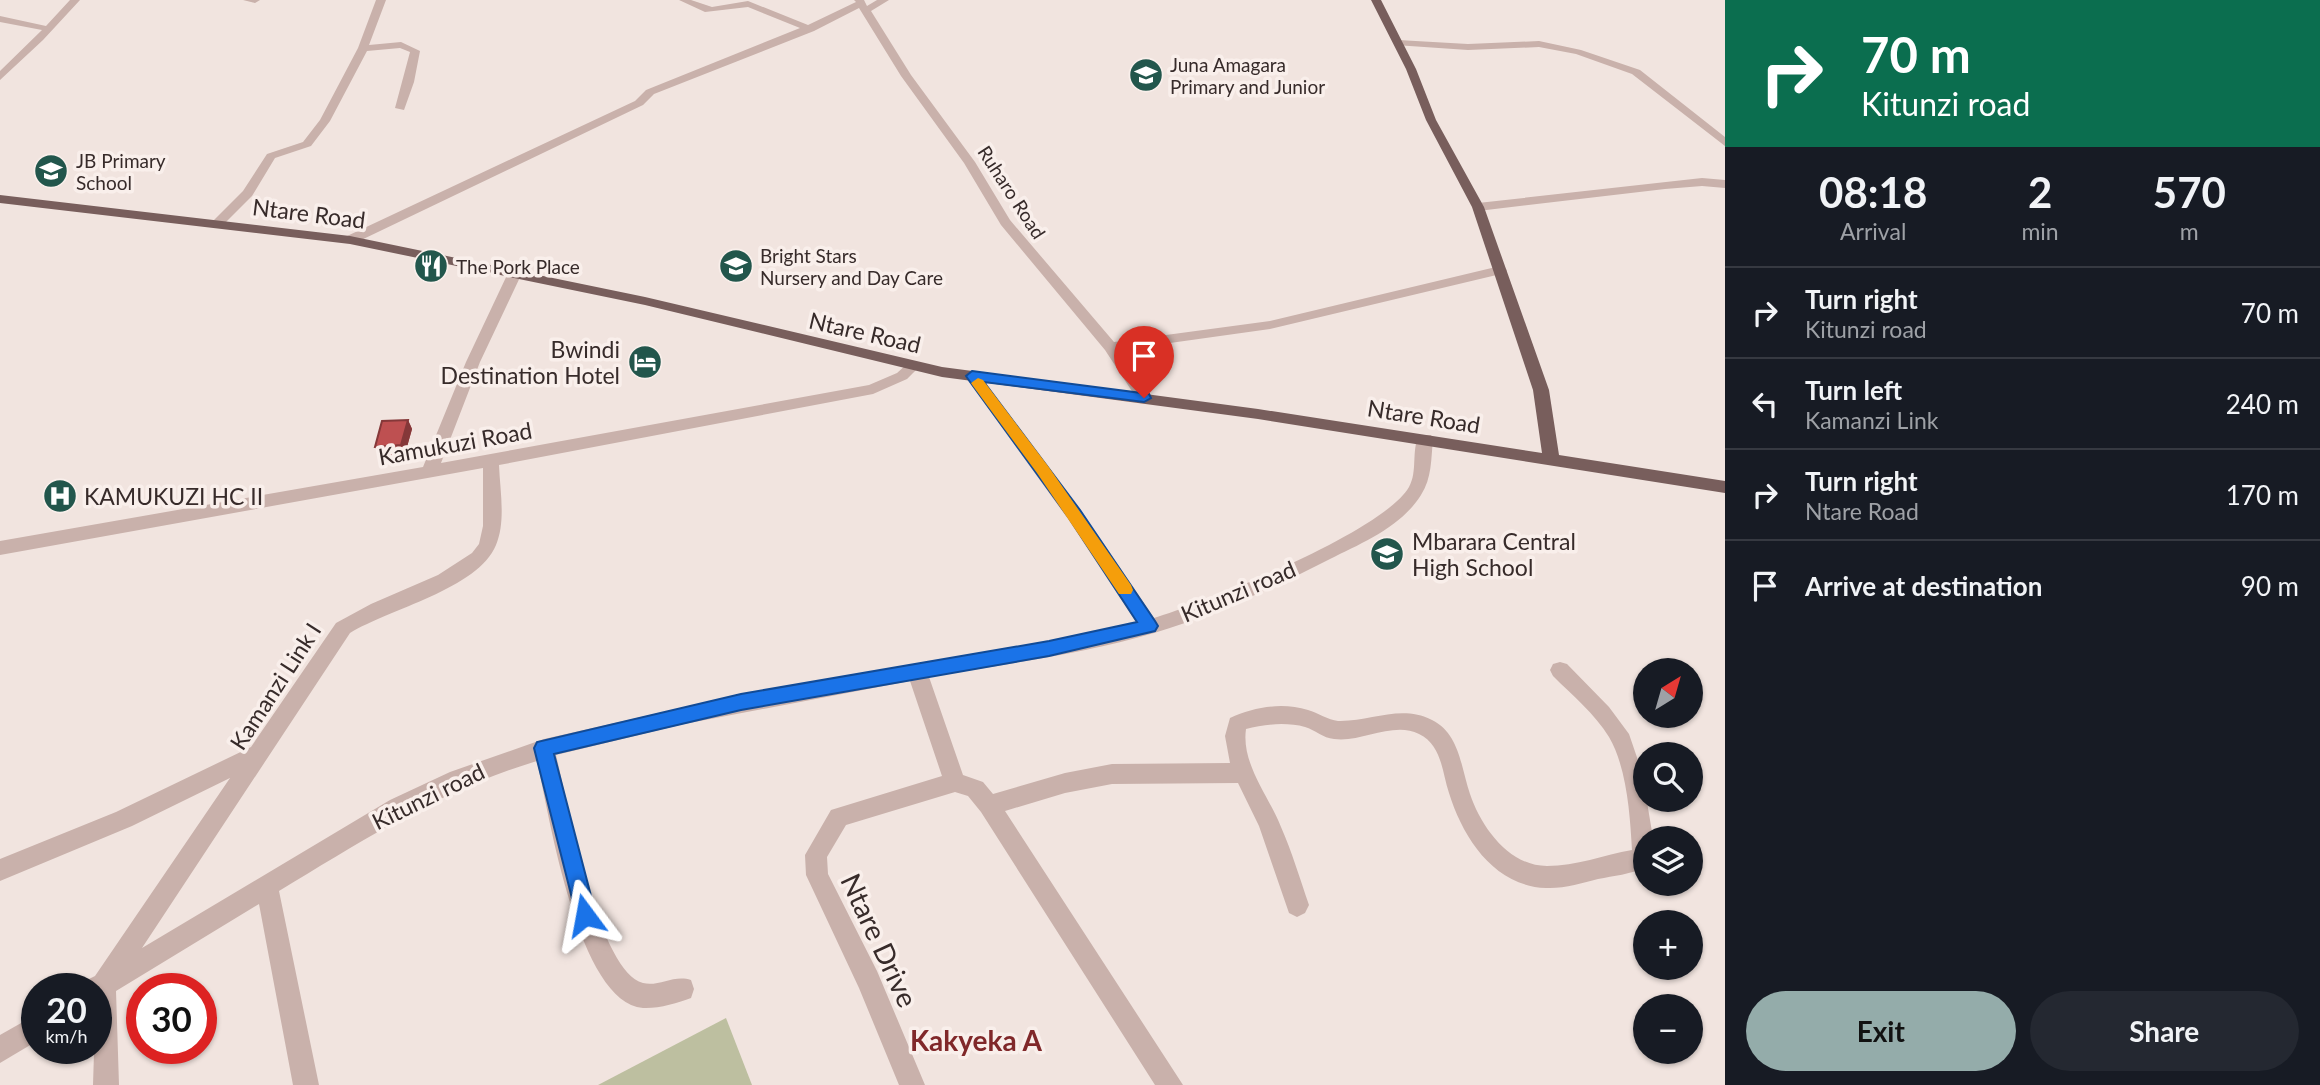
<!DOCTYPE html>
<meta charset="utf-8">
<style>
:root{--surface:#171b24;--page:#242831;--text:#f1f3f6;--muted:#9ea1a6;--line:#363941;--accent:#94acaa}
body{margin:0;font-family:Lato,sans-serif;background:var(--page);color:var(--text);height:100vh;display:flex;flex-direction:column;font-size:26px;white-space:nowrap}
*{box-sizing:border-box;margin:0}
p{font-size:23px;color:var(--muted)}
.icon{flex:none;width:38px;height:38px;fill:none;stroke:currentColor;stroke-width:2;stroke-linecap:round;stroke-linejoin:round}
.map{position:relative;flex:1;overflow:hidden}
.details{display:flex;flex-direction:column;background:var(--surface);width:595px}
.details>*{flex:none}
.guide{background:#0b6e4f;color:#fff;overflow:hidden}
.needle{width:46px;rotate:37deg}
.tools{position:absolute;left:1633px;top:658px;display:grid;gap:14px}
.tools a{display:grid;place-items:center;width:70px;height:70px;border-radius:50%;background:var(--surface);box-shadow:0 2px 5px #0004;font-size:35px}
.speed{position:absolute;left:21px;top:973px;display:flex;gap:14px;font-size:35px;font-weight:700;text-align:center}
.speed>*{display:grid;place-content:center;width:91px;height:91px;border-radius:50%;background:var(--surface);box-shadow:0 2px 5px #0004;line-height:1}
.speed small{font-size:18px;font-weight:400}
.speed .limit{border:10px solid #d22;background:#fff;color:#111}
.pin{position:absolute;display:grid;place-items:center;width:60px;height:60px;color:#fff;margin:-72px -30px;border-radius:50% 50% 50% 0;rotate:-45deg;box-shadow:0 0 7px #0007}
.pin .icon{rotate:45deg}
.me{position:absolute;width:77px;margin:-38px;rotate:347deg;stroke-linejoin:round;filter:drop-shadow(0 0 5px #0008)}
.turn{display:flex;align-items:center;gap:24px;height:147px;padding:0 21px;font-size:32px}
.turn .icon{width:91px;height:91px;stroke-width:2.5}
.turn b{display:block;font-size:49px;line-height:60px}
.eta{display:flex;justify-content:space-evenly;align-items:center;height:119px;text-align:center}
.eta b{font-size:42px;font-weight:700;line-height:49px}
.button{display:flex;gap:14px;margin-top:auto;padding:14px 21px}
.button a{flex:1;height:80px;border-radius:42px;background:var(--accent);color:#111;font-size:28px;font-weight:700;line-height:80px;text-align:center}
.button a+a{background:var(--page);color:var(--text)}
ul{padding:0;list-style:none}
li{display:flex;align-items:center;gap:21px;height:91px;padding:0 21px;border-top:2px solid var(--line)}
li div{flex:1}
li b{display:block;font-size:26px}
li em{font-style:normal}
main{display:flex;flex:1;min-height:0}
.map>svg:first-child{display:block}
.green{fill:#bdbfa0}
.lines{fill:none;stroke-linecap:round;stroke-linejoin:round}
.minor{fill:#c9b1ab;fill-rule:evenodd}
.major{fill:#785e5c;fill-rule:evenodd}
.wall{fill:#a34546}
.shaded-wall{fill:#853839}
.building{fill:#be5051;stroke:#853839;stroke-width:2}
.route{fill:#1a73e8;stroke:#114b97;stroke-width:2}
.slow{fill:#f59e0b}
.labels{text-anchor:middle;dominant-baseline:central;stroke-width:7;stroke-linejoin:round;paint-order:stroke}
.far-poi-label{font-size:19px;fill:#372b2a;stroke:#f9efeb;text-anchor:start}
.far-street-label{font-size:19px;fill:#372b2a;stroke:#f9efeb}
.street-label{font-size:23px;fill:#372b2a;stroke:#f9efeb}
.poi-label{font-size:23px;fill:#372b2a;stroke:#f9efeb;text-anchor:start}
.near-street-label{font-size:28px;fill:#372b2a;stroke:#f9efeb}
.near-neighbourhood-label{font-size:28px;font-weight:bold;fill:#80282a;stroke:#f9efeb}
</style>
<main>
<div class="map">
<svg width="1725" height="1085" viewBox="0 0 1725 1085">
<rect width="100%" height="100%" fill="#f1e4df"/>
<!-- green -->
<polygon class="green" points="726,1018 752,1085 598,1085"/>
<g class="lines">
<!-- minor -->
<g class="minor">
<polygon points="70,0 80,0 43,40 0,80 0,71 42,30 0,22 0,16 46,26"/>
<polygon points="243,0 260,0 255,3"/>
<polygon points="376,0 386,0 369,45 401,42 420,51 414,82 404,110 395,108 410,52 400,48 367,51 330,121 311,146 275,158 252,196 221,227 213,227 213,221 243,191 267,154 303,142 320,120 358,48"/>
<polygon points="679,0 691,0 712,7 748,1 808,25 856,2 854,0 864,0 867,6 877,0 889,0 871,11 911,75 975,162 1010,220 1114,342 1270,321 1500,266 1507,270 1505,273 1270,329 1120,350 1152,398 1149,402 1139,402 1105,350 1001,225 964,163 901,76 859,8 814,31 654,94 643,105 355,243 345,243 345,237 635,101 646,90 800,28 748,7 705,12"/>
<polygon points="1398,40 1468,44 1539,41 1581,50 1640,70 1725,137 1725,146 1632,74 1576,54 1539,47 1468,50 1395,45 1395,41"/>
<polygon points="1702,178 1725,180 1725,188 1702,186 1665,189 1478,211 1472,207 1478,203"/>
<path d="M515,269l7,4 -42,89 -39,101 428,-78 28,-12 10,-9h10l2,3 -12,12 -34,15 -374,71c1,26 7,56 -3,80 -18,44 -107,64 -146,88l-208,315 248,-148 60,-28 94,-33 181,-41 335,-59 76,-17 -68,-103 -101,-140 -2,-3 2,-3h10l103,136 74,109c53,-16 229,-86 255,-131 9,-16 2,-36 10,-52h12l2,4c-2,20 -1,39 -12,56 -20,32 -59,48 -91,64 -57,29 -115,56 -176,74 -74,22 -150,31 -225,44l34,98 20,7 10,12 72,-21 47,-9 118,-1 -5,-27 5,-18c24,-11 52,-16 78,-8 10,3 20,10 30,11 33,1 62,-17 94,-1 28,14 29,48 38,74 11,33 39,72 77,72 29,0 57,-11 85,-16 -2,-35 -5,-82 -23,-113 -14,-23 -37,-42 -56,-61l-3,-6 3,-6 7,-2 7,2 42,43 20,27 13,38 11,66h-8v30c-15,6 -31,8 -47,11 -16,4 -35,10 -52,9 -52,-2 -83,-50 -97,-95 -7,-21 -7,-48 -30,-59 -26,-13 -58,9 -85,5 -11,-1 -19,-9 -29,-12 -18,-5 -41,-3 -59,2 -5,35 23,67 35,98 11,25 19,52 28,78l-4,8 -8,4 -8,-4 -30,-87 -21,-43 -126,1 -47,9 -60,18 178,274h-28l-174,-273 -13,-16 -13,-4 -109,33 -19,32 1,17 49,97 48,114h-26l-40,-97 -53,-113 -1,-20 26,-45 111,-34 -32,-95 -226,43 -128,31c11,44 42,216 87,228 16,4 31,-9 48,-3l3,9 -3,9c-13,5 -34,11 -48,10 -65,-5 -94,-194 -106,-247 -96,29 -173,79 -258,130l40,194h-26l-34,-181 -143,87 3,94h-26l3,-96h-12l3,-9 8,-4 135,-198 -98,48 -132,55v-22l116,-47 135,-65 85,-124 35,-19 67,-29 34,-22 7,-9 4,-18v-58l-483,87v-14l423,-74 43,-105 42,-89z"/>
<polygon points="37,1014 37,1041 0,1063 0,1035"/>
</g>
<!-- major -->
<polygon class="major" points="1371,0 1381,0 1416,69 1436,120 1484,207 1549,390 1559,455 1725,481 1725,493 1258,419 942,377 645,305 350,244 0,203 0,195 350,236 645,297 942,367 1258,409 1542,453 1533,390 1472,207 1426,120 1406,69"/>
</g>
<!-- wall -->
<polygon class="wall" points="408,420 412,429 405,454 380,456 375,447"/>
<!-- shaded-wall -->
<polygon class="shaded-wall" points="408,420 412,429 405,454 401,445"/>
<!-- building -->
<polygon class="building" points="408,420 401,445 375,447 382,421"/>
<!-- route -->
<polygon class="route" points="972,371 1149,394 1151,398 1144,402 984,382 1080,510 1155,621 1158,626 1155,631 1049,656 741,710 554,754 596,915 593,922 585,926 578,922 534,748 537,742 741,694 1049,641 1137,622 1069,518 968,379 966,376"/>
<!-- slow -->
<polygon class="slow" points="978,378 983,380 1048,466 1131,585 1133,590 1131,594 1119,594 1037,473 973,386 971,383"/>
<!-- icons -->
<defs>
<g id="school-disc" transform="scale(1.75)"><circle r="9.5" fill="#22564c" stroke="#f9efeb"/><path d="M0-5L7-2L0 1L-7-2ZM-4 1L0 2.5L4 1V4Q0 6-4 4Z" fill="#fff"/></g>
<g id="restaurant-disc" transform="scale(1.75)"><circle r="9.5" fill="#22564c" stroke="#f9efeb"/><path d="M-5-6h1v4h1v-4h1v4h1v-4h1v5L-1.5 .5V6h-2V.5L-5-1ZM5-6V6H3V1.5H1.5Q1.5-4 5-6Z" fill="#fff"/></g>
<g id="hotel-disc" transform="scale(1.75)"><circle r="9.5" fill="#22564c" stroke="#f9efeb"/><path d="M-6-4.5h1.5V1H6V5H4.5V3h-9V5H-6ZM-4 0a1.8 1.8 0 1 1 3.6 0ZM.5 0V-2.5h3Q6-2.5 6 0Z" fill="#fff"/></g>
<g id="hospital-disc" transform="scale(1.75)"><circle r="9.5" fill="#22564c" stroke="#f9efeb"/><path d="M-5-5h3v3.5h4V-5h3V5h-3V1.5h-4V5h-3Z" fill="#fff"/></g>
</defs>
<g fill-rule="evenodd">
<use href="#school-disc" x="1146" y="75"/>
<use href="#school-disc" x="51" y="171"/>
<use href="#restaurant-disc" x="431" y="266"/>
<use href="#school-disc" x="736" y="266"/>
<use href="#hotel-disc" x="645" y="362"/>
<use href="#hospital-disc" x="60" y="496"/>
<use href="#school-disc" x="1387" y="554"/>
</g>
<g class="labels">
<!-- far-poi labels -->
<g class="far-poi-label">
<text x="1170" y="64">Juna Amagara<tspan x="1170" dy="22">Primary and Junior</tspan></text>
<text x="76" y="160">JB Primary<tspan x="76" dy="22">School</tspan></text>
<text x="760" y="255">Bright Stars<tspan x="760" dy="22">Nursery and Day Care</tspan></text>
<text x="456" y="266">The Pork Place</text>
</g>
<!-- far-street labels -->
<g class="far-street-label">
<text transform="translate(1012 192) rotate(57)">Ruharo Road</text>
</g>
<!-- street labels -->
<g class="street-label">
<text transform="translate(309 213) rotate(7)">Ntare Road</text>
<text transform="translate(865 332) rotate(13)">Ntare Road</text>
<text transform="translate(1424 416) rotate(9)">Ntare Road</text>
<text transform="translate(455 443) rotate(-10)">Kamukuzi Road</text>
<text transform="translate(1238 591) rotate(-23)">Kitunzi road</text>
<text transform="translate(275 686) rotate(-57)">Kamanzi Link I</text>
<text transform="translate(428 796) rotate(-26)">Kitunzi road</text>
</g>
<!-- poi labels -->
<g class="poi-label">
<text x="620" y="349" text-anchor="end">Bwindi<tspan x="620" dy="26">Destination Hotel</tspan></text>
<text x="84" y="496">KAMUKUZI HC II</text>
<text x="1412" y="541">Mbarara Central<tspan x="1412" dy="26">High School</tspan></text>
</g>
<!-- near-street labels -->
<g class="near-street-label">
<text transform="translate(880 940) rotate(65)">Ntare Drive</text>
</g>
<!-- near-neighbourhood labels -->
<g class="near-neighbourhood-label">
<text x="976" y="1040">Kakyeka A</text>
</g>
</g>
</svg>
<div class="tools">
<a><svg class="needle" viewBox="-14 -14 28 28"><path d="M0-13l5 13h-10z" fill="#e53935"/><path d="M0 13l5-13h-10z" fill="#9ea1a6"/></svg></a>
<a><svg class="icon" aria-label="search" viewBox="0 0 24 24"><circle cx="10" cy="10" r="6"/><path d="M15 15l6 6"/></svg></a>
<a><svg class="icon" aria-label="layers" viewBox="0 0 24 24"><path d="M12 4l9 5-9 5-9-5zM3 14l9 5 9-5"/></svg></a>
<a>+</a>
<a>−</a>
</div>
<div class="speed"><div>20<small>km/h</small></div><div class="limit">30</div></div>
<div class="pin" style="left:1144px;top:398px;background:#d93025"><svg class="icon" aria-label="arrive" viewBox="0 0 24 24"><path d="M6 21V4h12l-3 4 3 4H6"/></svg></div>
<svg class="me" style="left:585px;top:915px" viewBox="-20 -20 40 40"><path d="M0-17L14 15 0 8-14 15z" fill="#1a73e8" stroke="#fff" stroke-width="4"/></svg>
</div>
<section class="details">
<div class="guide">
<div class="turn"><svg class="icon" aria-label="right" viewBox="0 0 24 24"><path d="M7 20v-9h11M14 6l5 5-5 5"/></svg><div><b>70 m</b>Kitunzi road</div></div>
</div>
<div class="eta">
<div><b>08:18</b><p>Arrival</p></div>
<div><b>2</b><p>min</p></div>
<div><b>570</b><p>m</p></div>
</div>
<ul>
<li><svg class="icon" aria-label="right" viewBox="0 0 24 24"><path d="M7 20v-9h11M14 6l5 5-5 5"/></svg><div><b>Turn right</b><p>Kitunzi road</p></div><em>70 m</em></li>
<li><svg class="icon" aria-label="left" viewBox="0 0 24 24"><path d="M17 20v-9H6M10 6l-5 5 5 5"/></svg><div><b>Turn left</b><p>Kamanzi Link</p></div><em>240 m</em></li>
<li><svg class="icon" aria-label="right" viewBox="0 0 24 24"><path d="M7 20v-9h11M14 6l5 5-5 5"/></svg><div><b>Turn right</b><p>Ntare Road</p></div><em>170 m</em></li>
<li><svg class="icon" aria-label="arrive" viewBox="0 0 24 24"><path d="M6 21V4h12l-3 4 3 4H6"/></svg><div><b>Arrive at destination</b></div><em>90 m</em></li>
</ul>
<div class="button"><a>Exit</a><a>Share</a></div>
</section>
</main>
